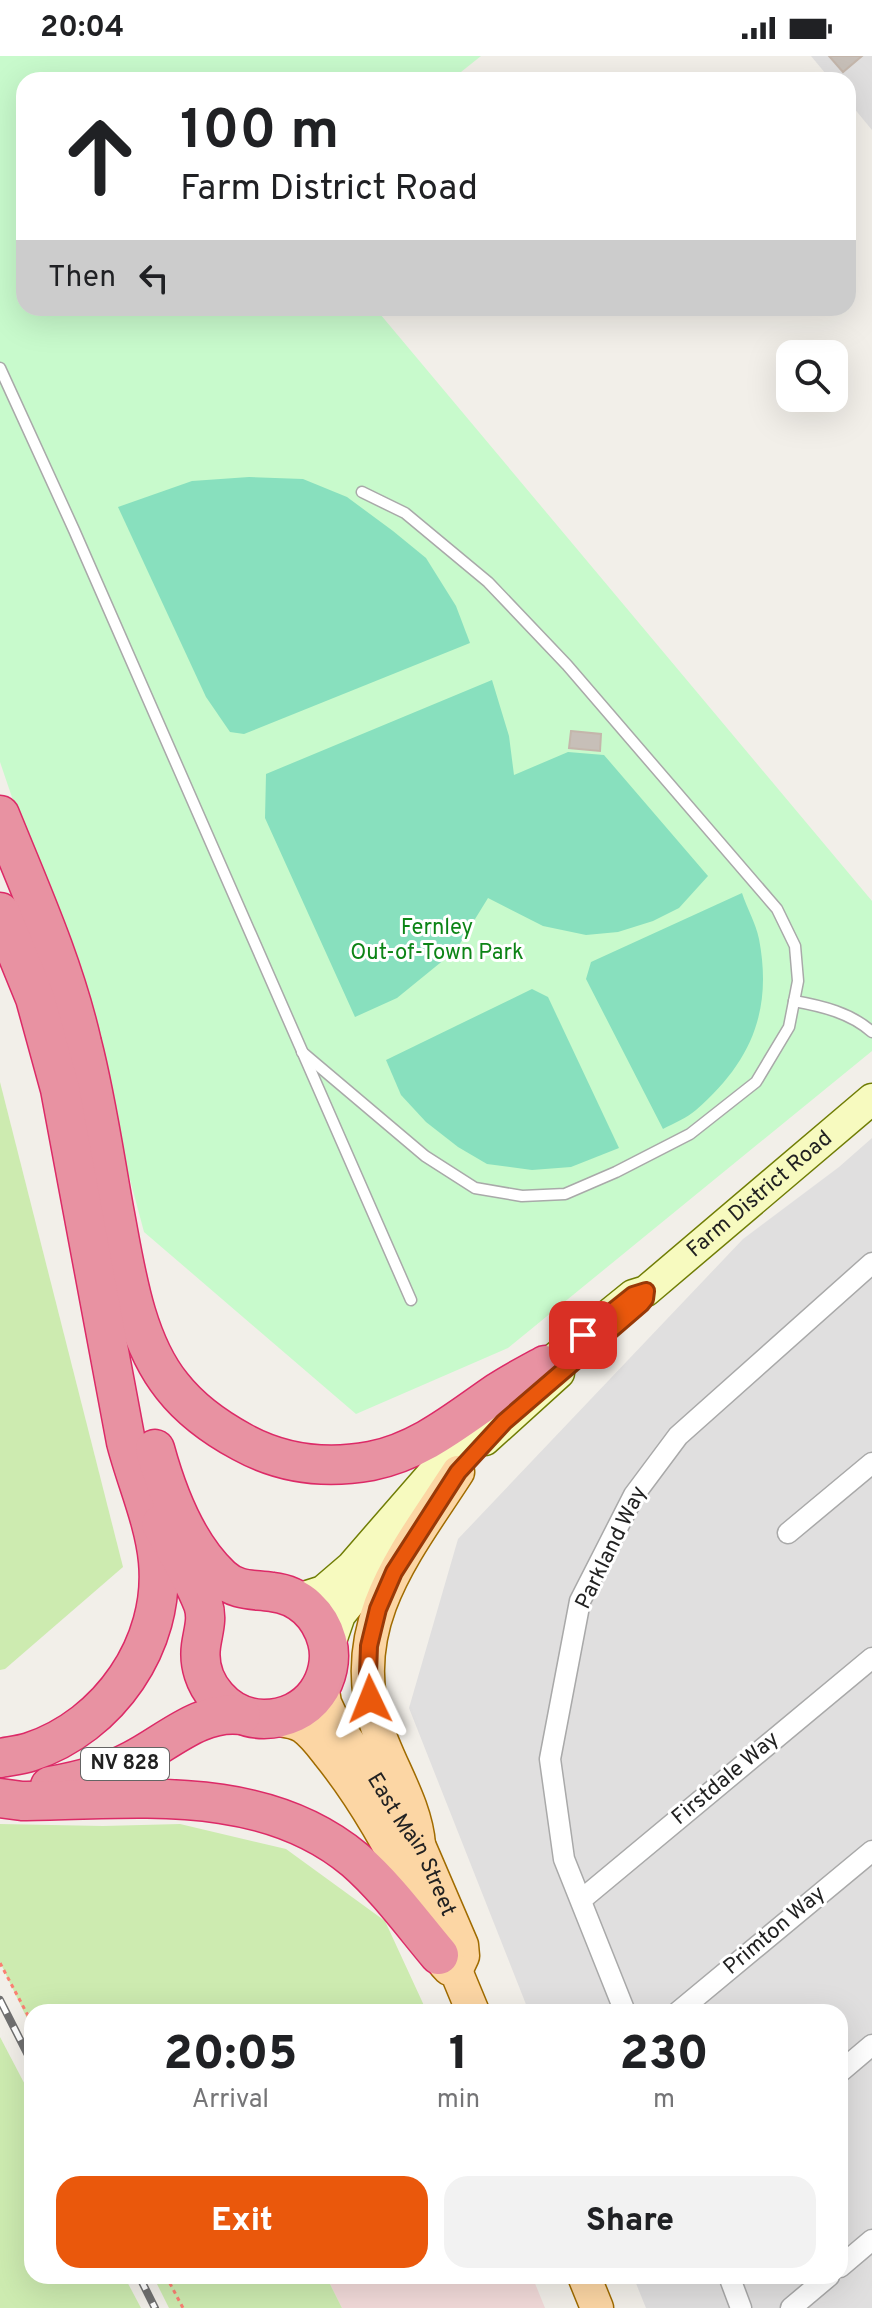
<!DOCTYPE html>
<style>
:root{--surface:#fff;--page:#f2f2f2;--text:#202124;--muted:#757577;--accent:#ea580c}
body{margin:0;font-family:Overpass,sans-serif;background:var(--page);color:var(--text);height:100vh;display:flex;flex-direction:column;font-size:30px;white-space:nowrap}
*{box-sizing:border-box;margin:0}
p{font-size:26px;color:var(--muted)}
.icon{flex:none;width:44px;height:44px;fill:none;stroke:currentColor;stroke-width:2;stroke-linecap:round;stroke-linejoin:round}
.map{position:relative;flex:1;overflow:hidden}
.panel{position:absolute;left:24px;top:1948px;width:824px;height:280px;display:flex;flex-direction:column;background:var(--surface);border-radius:24px;box-shadow:0 8px 32px #0002}
.panel>*{flex:none}
.top-card{position:absolute;left:16px;top:16px;width:840px;height:244px;border-radius:24px;box-shadow:0 8px 32px #0002;background:#fff;color:var(--text);overflow:hidden}
.fabs{position:absolute;left:776px;top:284px;display:grid;gap:16px}
.fabs a{display:grid;place-items:center;width:72px;height:72px;border-radius:16px;background:var(--surface);box-shadow:0 8px 32px #0002;font-size:40px}
.pin{position:absolute;display:grid;place-items:center;width:68px;height:68px;color:#fff;margin:-34px;border-radius:16px;box-shadow:0 4px 12px #0006}
.me{position:absolute;width:88px;margin:-44px;rotate:358deg;stroke-linejoin:round;filter:drop-shadow(0 0 6px #0008)}
.turn{display:flex;align-items:center;gap:28px;height:168px;padding:0 32px;font-size:36px}
.turn .icon{width:104px;height:104px;stroke-width:2.5}
.turn b{display:block;font-size:56px;line-height:68px}
.then{display:flex;align-items:center;height:76px;padding:0 32px;background:#0003;gap:16px;font-size:30px}
.eta{display:flex;justify-content:space-evenly;align-items:center;height:136px;text-align:center}
.eta b{font-size:48px;font-weight:800;line-height:56px}
.action{display:flex;gap:16px;margin-top:auto;padding:16px 32px}
.action a{flex:1;height:92px;border-radius:24px;background:var(--accent);color:#fff;font-size:32px;font-weight:800;line-height:92px;text-align:center}
.action a+a{background:var(--page);color:var(--text)}
.status{display:flex;justify-content:space-between;align-items:center;height:56px;padding:0 40px;background:var(--surface);direction:ltr}
.status svg{height:22px;fill:currentColor}
.map>svg:first-child{display:block}
.residential{fill:#e0dfdf}
.commercial{fill:#f2dad9}
.grass{fill:#cdebb0}
.park{fill:#c8facc}
.pitch{fill:#88e0be}
.building{fill:#c7bfb8;stroke:#c4b6ab;stroke-width:2}
.lines{fill:none;stroke-linecap:round;stroke-linejoin:round}
.lane-casing{stroke:#a9a9a9;stroke-width:13}
.street-casing{stroke:#a9a9a9;stroke-width:23}
.secondary-casing{stroke:#707d05;stroke-width:33}
.primary-casing{stroke:#a06b00;stroke-width:35}
.highway-casing{stroke:#dc2a67;stroke-width:41}
.path{stroke:#fa8072;stroke-width:3;stroke-dasharray:4 4;stroke-linecap:butt}
.lane{stroke:#fff;stroke-width:10}
.street{stroke:#fff;stroke-width:20}
.secondary{stroke:#f7fabf;stroke-width:30}
.primary{stroke:#fcd6a4;stroke-width:32}
.highway{stroke:#e892a2;stroke-width:38}
.rail-casing{stroke:#707070;stroke-width:8}
.rail{stroke:#fff;stroke-width:5;stroke-dasharray:15;stroke-linecap:butt}
.route-casing{stroke:#983908;stroke-width:20}
.route{stroke:#ea580c;stroke-width:14}
.labels{text-anchor:middle;dominant-baseline:central;stroke-width:6;stroke-linejoin:round;paint-order:stroke}
.shield{fill:#fff;stroke:#646464;stroke-width:2}
.shield-label{font-size:20px;font-weight:bold;fill:#222}
.park-label{font-size:22px;fill:#0c8416;stroke:#fff}
.street-label{font-size:22px;fill:#222;stroke:#fff}
</style>
<div class="status"><b>20:04</b><svg viewBox="0 0 49 12"><path d="M0 12V9h3v3zM5 12V6h3v6zM10 12V3h3v9zM15 12V0h3v12zM26 1h20v11H26zM47 4h2v5h-2z"/></svg></div>
<div class="map">
<svg width="872" height="2252" viewBox="0 0 872 2252">
<rect width="100%" height="100%" fill="#f2efe9"/>
<!-- residential -->
<g class="residential">
<polygon points="811,0 872,0 872,74 848,45 848,24 831,24"/>
<polygon points="872,1082 872,2252 646,2252 633,2220 840,2220 840,1956 529,1956 409,1652 458,1483 743,1183 839,1111"/>
</g>
<!-- commercial -->
<polygon class="commercial" points="326,2220 532,2220 545,2252 342,2252"/>
<!-- grass -->
<g class="grass">
<polygon points="0,1026 123,1511 5,1613 0,1614"/>
<polygon points="0,1768 103,1770 180,1768 286,1793 385,1865 427,1956 32,1956 32,1973 0,1906"/>
<polygon points="0,1981 32,2042 32,2220 124,2220 141,2252 0,2252"/>
<polygon points="153,2220 326,2220 342,2252 169,2252"/>
</g>
<!-- park -->
<polygon class="park" points="0,0 481,0 451,24 24,24 24,252 375,252 872,845 872,995 508,1292 356,1358 144,1176 87,962 0,706"/>
<!-- pitch -->
<g class="pitch">
<polygon points="249,421 303,423 347,441 393,475 426,502 456,550 470,587 244,678 230,676 206,641 118,451 192,425"/>
<polygon points="492,624 509,680 514,719 568,696 604,699 708,820 679,852 653,865 618,876 586,879 543,870 488,842 456,894 397,942 355,961 265,762 266,718"/>
<path d="M742,837c5,15 14,31 17,46 14,73 -9,124 -63,171 -9,8 -22,13 -33,19l-77,-150 5,-17z"/>
<polygon points="532,933 548,941 619,1092 571,1111 532,1114 487,1108 458,1091 426,1066 401,1039 386,1004"/>
</g>
<!-- building -->
<g class="building">
<polygon points="829,0 862,0 843,16"/>
<polygon points="571,675 601,678 600,695 569,692"/>
</g>
<g class="lines">
<!-- lane casing -->
<g class="lane-casing">
<g id="lane">
<polyline points="0,312 74,474 411,1244"/>
<path d="M794,945c28,5 57,12 78,31"/>
<polyline points="302,996 425,1100 475,1132 522,1140 565,1138 616,1116 690,1078 756,1026 789,971 798,925 795,890 777,853 567,609 488,526 405,457 362,436"/>
</g>
</g>
<!-- street casing -->
<g class="street-casing">
<g id="street">
<polyline points="788,1477 872,1407"/>
<polyline points="581,1844 872,1602"/>
<polyline points="625,1956 564,1803 550,1703 580,1545 634,1439 678,1380 872,1207"/>
<polyline points="678,1956 872,1795"/>
<polyline points="840,2016 872,1989"/>
<polyline points="840,2211 872,2184"/>
<polyline points="729,2220 741,2252"/>
<polyline points="791,2252 829,2220"/>
</g>
</g>
<!-- secondary casing -->
<g class="secondary-casing">
<g id="secondary">
<path id="s1" d="M528,1324l105,-85 13,-4 226,-192"/>
<polyline points="485,1384 559,1317"/>
<polyline points="289,1540 301,1542 323,1535 351,1511 444,1404 492,1355"/>
<polyline points="329,1591 340,1559 400,1485"/>
</g>
</g>
<!-- primary casing -->
<g class="primary-casing">
<g id="primary">
<path id="s2" d="M325,1624l-2,11 2,12 8,17 39,55 33,54 14,16 43,100 1,11 -7,15"/>
<path d="M273,1663c11,2 21,2 30,8 10,7 18,18 25,27 35,43 63,93 87,143 11,23 16,54 34,72l7,2 17,41"/>
<path d="M419,1789c-3,-42 -31,-81 -43,-121 -31,-100 31,-173 82,-252"/>
<polyline points="584,2220 597,2252"/>
</g>
</g>
<!-- highway casing -->
<g class="highway-casing">
<g id="highway">
<path d="M0,759c30,74 64,149 82,228 14,54 22,111 32,166 11,57 20,130 58,177 18,23 44,42 70,56 40,22 85,27 129,19 50,-10 86,-41 127,-69 15,-10 31,-18 47,-27"/>
<path d="M0,856l35,86 25,91 66,353c10,39 28,78 32,119 8,83 -49,165 -128,191 -9,3 -20,4 -30,6"/>
<path d="M155,1393c12,44 32,96 66,128 16,15 32,12 51,15 28,3 48,23 55,49 5,18 0,38 -10,52 -12,17 -32,26 -53,26 -37,0 -68,-35 -63,-73 2,-15 7,-27 2,-42 -9,-23 -29,-58 -42,-80"/>
<path d="M50,1730c29,-5 57,-12 83,-26 35,-18 67,-50 108,-45"/>
<path d="M0,1742l22,3c112,-1 240,-19 333,59 32,28 57,63 84,95"/>
</g>
</g>
<!-- path -->
<g class="path">
<polyline points="0,1907 32,1967"/>
<polyline points="166,2220 183,2252"/>
</g>
<!-- lane -->
<use href="#lane" class="lane"/>
<!-- street -->
<use href="#street" class="street"/>
<!-- secondary -->
<use href="#secondary" class="secondary"/>
<!-- primary -->
<use href="#primary" class="primary"/>
<!-- highway -->
<use href="#highway" class="highway"/>
<!-- rail casing -->
<g class="rail-casing">
<g id="rail">
<polyline points="0,1944 32,2007"/>
<polyline points="139,2220 155,2252"/>
</g>
</g>
<!-- rail -->
<use href="#rail" class="rail"/>
</g>
<g class="lines">
<!-- route casing -->
<g class="route-casing">
<polyline id="route" points="370,1643 368,1618 369,1590 378,1553 394,1516 458,1416 504,1366 641,1248 645,1243 646,1235 633,1239 583,1279"/>
</g>
<!-- route -->
<use href="#route" class="route"/>
</g>
<g class="labels">
<!-- shield labels -->
<rect class="shield" x="81" y="1692" width="88" height="32" rx="6"/>
<g class="shield-label">
<text x="125" y="1708">NV 828</text>
</g>
<!-- park labels -->
<g class="park-label">
<text x="437" y="872">Fernley<tspan x="437" dy="25">Out-of-Town Park</tspan></text>
</g>
<!-- street labels -->
<g class="street-label">
<text stroke="none"><textPath href="#s1" startOffset="298">Farm District Road</textPath></text>
<text transform="translate(612 1492) rotate(-64)">Parkland Way</text>
<text transform="translate(726 1723) rotate(-40)">Firstdale Way</text>
<text stroke="none"><textPath href="#s2" startOffset="190">East Main Street</textPath></text>
<text transform="translate(775 1875) rotate(-40)">Primton Way</text>
</g>
</g>
</svg>
<div class="fabs">
<a><svg class="icon" aria-label="search" viewBox="0 0 24 24"><circle cx="10" cy="10" r="6"/><path d="M15 15l6 6"/></svg></a>
</div>
<div class="pin" style="left:583px;top:1279px;background:#d93025"><svg class="icon" aria-label="arrive" viewBox="0 0 24 24"><path d="M6 21V4h12l-3 4 3 4H6"/></svg></div>
<svg class="me" style="left:370px;top:1643px" viewBox="-20 -20 40 40"><path d="M0-17L14 15 0 8-14 15z" fill="#ea580c" stroke="#fff" stroke-width="4"/></svg>
<div class="top-card">
<div class="turn"><svg class="icon" aria-label="ahead" viewBox="0 0 24 24"><path d="M12 20V5M6 11l6-6 6 6"/></svg><div><b>100 m</b>Farm District Road</div></div>
<div class="then">Then<svg class="icon" aria-label="left" viewBox="0 0 24 24"><path d="M17 20v-9H6M10 6l-5 5 5 5"/></svg></div>
</div>
<section class="panel">
<div class="eta">
<div><b>20:05</b><p>Arrival</p></div>
<div><b>1</b><p>min</p></div>
<div><b>230</b><p>m</p></div>
</div>
<div class="action"><a>Exit</a><a>Share</a></div>
</section>
</div>
